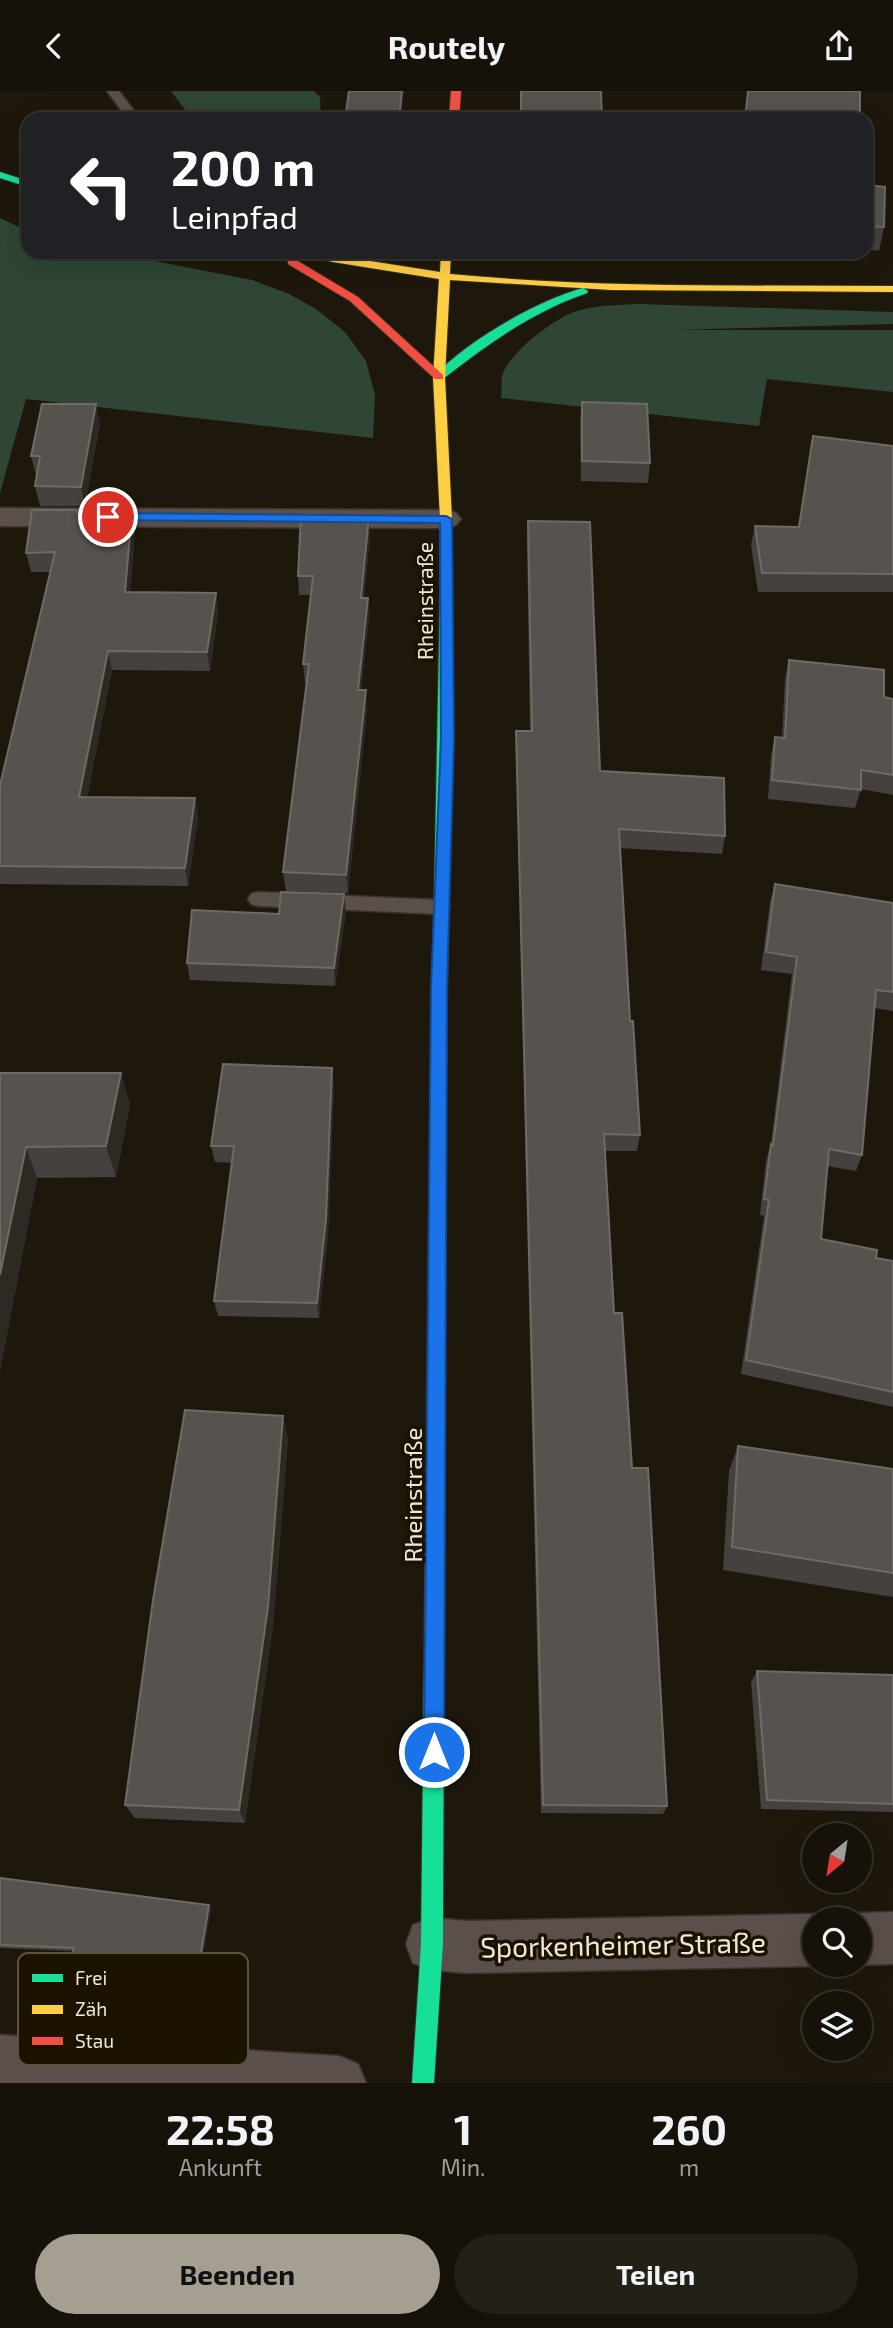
<!DOCTYPE html>
<html lang="de">
<meta charset="utf-8">
<style>
:root{--surface:#161209;--page:#232017;--text:#f1f3f6;--muted:#9e9e9c;--line:#35322a;--accent:#a59f92}
body{margin:0;font-family:"Exo 2",sans-serif;background:var(--page);color:var(--text);height:100vh;display:flex;flex-direction:column;font-size:26px;white-space:nowrap}
*{box-sizing:border-box;margin:0}
p{font-size:23px;color:var(--muted)}
.icon{flex:none;width:38px;height:38px;fill:none;stroke:currentColor;stroke-width:2;stroke-linecap:round;stroke-linejoin:round}
.map{position:relative;height:1992px;overflow:hidden}
.sheet{display:flex;flex-direction:column;background:var(--surface);flex:1}
.sheet>*{flex:none}
.top-card{position:absolute;left:21px;top:21px;width:852px;height:147px;border-radius:21px;box-shadow:0 7px 28px #0002,0 0 0 2px var(--line);background:#202124;color:#fff;overflow:hidden}
.needle{width:46px;rotate:210deg}
.fabs{position:absolute;left:802px;top:1732px;display:grid;gap:14px}
.fabs a{display:grid;place-items:center;width:70px;height:70px;border-radius:50%;background:var(--surface);box-shadow:0 7px 28px #0002,0 0 0 2px var(--line);font-size:35px}
.pin{position:absolute;display:grid;place-items:center;width:60px;height:60px;color:#fff;margin:-30px;border:4px solid #fff;border-radius:50%;box-shadow:0 2px 7px #0007}
.me{position:absolute;width:77px;margin:-38px;rotate:0deg;stroke-linejoin:round;filter:drop-shadow(0 0 5px #0008)}
.turn{display:flex;align-items:center;gap:24px;height:147px;padding:0 35px;font-size:32px}
.turn .icon{width:91px;height:91px;stroke-width:2.5}
.turn b{display:block;font-size:49px;line-height:60px}
.eta{display:flex;justify-content:space-evenly;align-items:center;height:119px;text-align:center}
.eta b{font-size:42px;font-weight:700;line-height:49px}
.button{display:flex;gap:14px;margin-top:auto;padding:14px 35px}
.button a{flex:1;height:80px;border-radius:42px;background:var(--accent);color:#111;font-size:28px;font-weight:700;line-height:80px;text-align:center}
.button a+a{background:var(--page);color:var(--text)}
header{display:flex;justify-content:space-between;align-items:center;height:91px;padding:0 35px;background:var(--surface);font-size:32px;font-weight:700}
.map>svg:first-child{display:block}
.green{fill:#2f4535}
.lines{fill:none;stroke-linecap:round;stroke-linejoin:round}
.lane-casing{stroke:#39342b;stroke-width:3}
.street-casing{stroke:#39342b;stroke-width:3}
.fast-casing{stroke:#39342b;stroke-width:2}
.slow-casing{stroke:#39342b;stroke-width:2}
.jam-casing{stroke:#39342b;stroke-width:2}
.lane{fill:#5a4f4b;fill-rule:evenodd}
.street{fill:#5a4f4b;fill-rule:evenodd}
.fast{fill:#16e098;fill-rule:evenodd}
.slow{fill:#ffcf43;fill-rule:evenodd}
.jam{fill:#f24e42;fill-rule:evenodd}
.wall{fill:#44413e}
.shaded-wall{fill:#2d2923}
.building{fill:#56534f;stroke:#6e6a64;stroke-width:2}
.route{fill:#1a73e8;stroke:#114b97;stroke-width:2}
.labels{text-anchor:middle;dominant-baseline:central;stroke-width:7;stroke-linejoin:round;paint-order:stroke}
.far-street-label{font-size:21px;fill:#eee8da;stroke:#1b1200}
.street-label{font-size:24px;fill:#eee8da;stroke:#1b1200}
.near-street-label{font-size:28px;fill:#eee8da;stroke:#1b1200}
.key{fill:#1b1200;stroke:#5a5241;stroke-width:2}
.key-label{font-size:19px;fill:#eee8da}
</style>
<header><svg class="icon" aria-label="back" viewBox="0 0 24 24"><path d="M15 5l-7 7 7 7"/></svg>Routely<svg class="icon" aria-label="share" viewBox="0 0 24 24"><path d="M12 15V3M7 8l5-5 5 5M5 13v7h14v-7"/></svg></header>
<div class="map">
<svg width="893" height="1992" viewBox="0 0 893 1992">
<rect width="100%" height="100%" fill="#1e180c"/>
<!-- green -->
<g class="green">
<polygon points="171,0 314,0 320,6 321,28 192,28"/>
<polygon points="0,127 28,140 28,161 108,161 252,189 289,203 316,218 345,241 366,270 375,304 373,347 26,308 0,402"/>
<path d="M639,213l254,8v12l-217,6h217v62l-126,-13 -8,47 -258,-28c1,-7 0,-16 1,-22 7,-23 50,-56 72,-64 20,-7 43,-7 65,-8z"/>
</g>
<g class="lines">
<!-- lane casing -->
<g class="lane-casing">
<g id="lane">
<polygon points="107,0 119,0 140,28 128,28"/>
<polygon points="258,801 440,809 447,811 450,816 447,821 440,823 258,815 251,813 248,808 251,803"/>
</g>
</g>
<!-- street casing -->
<g class="street-casing">
<g id="street">
<polygon points="0,417 446,419 456,422 461,428 456,434 446,437 0,435"/>
<polygon points="893,1821 893,1873 859,1874 859,1829 842,1829 859,1822"/>
<polygon points="814,1823 828,1829 814,1829 814,1874 816,1874 814,1875 467,1882 432,1879 413,1872 406,1853 413,1834 432,1827 467,1830"/>
<polygon points="0,1944 339,1965 358,1973 366,1992 0,1992"/>
</g>
</g>
<!-- fast casing -->
<g class="fast-casing">
<g id="fast">
<polygon points="0,81 28,90 28,96 0,87"/>
<path d="M583,197l5,3 -1,2c-55,19 -99,51 -144,86l-10,-2c34,-36 103,-76 150,-89z"/>
<polygon points="446,495 452,499 445,1094 443,1099 437,1101 431,1099 429,1094 430,1019 440,499"/>
<polygon points="434,1563 441,1566 444,1573 443,1853 434,1992 412,1992 421,1853 424,1573 427,1566"/>
</g>
</g>
<!-- slow casing -->
<g class="slow-casing">
<path id="slow" d="M291,161h22l127,20 1,-20h10l-1,22c147,14 295,11 443,12v6l-282,-2 -161,-10 -5,97 7,142v71l-6,4 -6,-4v-71l-7,-142 6,-98 -106,-17z"/>
</g>
<!-- jam casing -->
<g class="jam-casing">
<g id="jam">
<polygon points="451,0 461,0 459,28 449,28"/>
<polygon points="288,169 296,169 358,206 443,284 443,288 435,288 350,210 288,173"/>
<polygon points="437,1087 443,1089 445,1094 444,1573 441,1580 434,1583 427,1580 424,1573 429,1094 431,1089"/>
</g>
</g>
<!-- lane -->
<use href="#lane" class="lane"/>
<!-- street -->
<use href="#street" class="street"/>
<!-- fast -->
<use href="#fast" class="fast"/>
<!-- slow -->
<use href="#slow" class="slow"/>
<!-- jam -->
<use href="#jam" class="jam"/>
</g>
<!-- wall -->
<g class="wall">
<polygon points="866,94 884,136 879,160 866,158"/>
<polygon points="582,311 650,372 648,392 581,390 580,330"/>
<polygon points="100,332 85,415 40,415 35,395 37,384 36,384 31,365"/>
<polygon points="813,345 893,355 893,501 758,501 751,454 755,435 798,436"/>
<polygon points="132,420 135,439 130,501 216,502 218,521 210,580 112,579 87,706 198,725 188,795 0,793 0,694 50,481 31,481 26,462 78,422"/>
<polygon points="528,430 600,680 725,745 722,763 620,757 630,930 640,1044 637,1060 605,1060 614,1222 632,1377 667,1715 663,1723 541,1722 516,658 516,640 530,640 527,449"/>
<polygon points="370,444 364,507 368,507 369,526 361,599 367,618 348,802 286,800 283,781 306,592 305,592 303,573 311,504 299,504 298,485"/>
<polygon points="789,569 884,606 893,608 893,704 861,698 855,717 768,708 771,665 775,646 782,647 785,588"/>
<polygon points="775,793 893,812 893,920 875,917 862,1064 856,1080 827,1075 821,1148 876,1167 893,1170 893,1316 741,1283 764,1125 760,1124 766,1070 771,1053 792,883 761,879 770,811"/>
<polygon points="346,821 335,895 190,889 187,872 279,823"/>
<polygon points="332,977 334,994 328,1144 319,1227 218,1225 214,1210 232,1072 215,1071 211,1055"/>
<polygon points="0,982 130,1013 116,1086 37,1087 0,1280"/>
<polygon points="283,1325 288,1348 273,1535 245,1732 135,1727 125,1714"/>
<polygon points="738,1355 893,1378 893,1506 723,1479 729,1380"/>
<polygon points="757,1580 893,1584 893,1721 761,1718 751,1591"/>
<polygon points="0,1787 211,1817 200,1883 76,1867 72,1864 73,1860 0,1857"/>
</g>
<!-- shaded-wall -->
<g class="shaded-wall">
<polygon points="402,0 404,0 401,28 399,28"/>
<polygon points="96,313 100,332 85,415 81,396"/>
<polygon points="132,420 135,439 129,520 125,501"/>
<polygon points="369,425 370,444 362,526 361,507"/>
<polygon points="216,502 218,521 210,580 207,561"/>
<polygon points="368,507 369,526 359,617 358,599"/>
<polygon points="108,560 112,579 84,724 79,706"/>
<polygon points="366,599 367,618 348,802 346,784"/>
<polygon points="195,707 198,725 188,795 185,777"/>
<polygon points="344,803 346,821 335,895 334,877"/>
<polygon points="332,977 334,994 328,1144 319,1227 317,1212"/>
<polygon points="121,982 130,1013 116,1086 106,1055"/>
<polygon points="26,1056 37,1087 0,1280 0,1184"/>
<polygon points="283,1325 288,1348 273,1535 245,1732 239,1719"/>
<polygon points="209,1814 211,1817 200,1883 198,1880"/>
</g>
<!-- building -->
<g class="building">
<polygon points="349,0 402,0 399,28 345,28"/>
<polygon points="521,0 601,0 602,28 521,28"/>
<polygon points="748,0 860,0 860,28 745,28"/>
<polygon points="866,94 885,96 884,136 866,135"/>
<polygon points="582,311 647,313 650,372 582,370"/>
<polygon points="42,313 96,313 81,396 35,395 40,365 31,365"/>
<polygon points="813,345 893,355 893,483 762,482 755,435 799,436"/>
<polygon points="32,419 77,419 77,422 132,420 125,501 216,502 207,561 108,560 79,706 195,707 185,777 0,775 0,694 55,461 26,462"/>
<polygon points="301,424 369,425 361,507 368,507 358,599 366,599 346,784 283,781 309,573 303,573 313,485 298,485"/>
<polygon points="528,430 590,431 600,680 724,687 725,745 619,738 630,930 633,930 640,1044 604,1043 614,1222 622,1222 632,1377 648,1377 667,1715 543,1714 516,640 532,640"/>
<polygon points="789,569 884,579 884,606 893,608 893,684 861,679 861,699 772,689 775,646 785,647"/>
<polygon points="775,793 893,812 893,901 876,899 862,1064 829,1058 821,1148 877,1159 876,1167 893,1170 893,1301 746,1269 769,1109 764,1108 771,1053 773,1054 797,866 766,861"/>
<polygon points="281,801 344,803 334,877 187,872 192,819 279,823"/>
<polygon points="223,973 332,977 326,1128 317,1212 214,1210 234,1055 211,1055"/>
<polygon points="0,982 121,982 106,1055 26,1056 0,1184"/>
<polygon points="185,1319 283,1325 268,1516 239,1719 125,1714 153,1509"/>
<polygon points="738,1355 893,1378 893,1482 732,1456"/>
<polygon points="757,1580 893,1584 893,1713 767,1709"/>
<polygon points="0,1787 209,1814 198,1880 72,1864 74,1857 0,1854"/>
</g>
<!-- route -->
<polygon class="route" points="108,422 446,425 452,428 454,647 447,897 444,1661 441,1668 434,1671 427,1668 424,1661 431,897 441,647 440,432 103,429 103,423"/>
<g class="labels">
<!-- far-street labels -->
<g class="far-street-label">
<text transform="translate(424 510) rotate(-90)">Rheinstraße</text>
</g>
<!-- street labels -->
<g class="street-label">
<text transform="translate(412 1404) rotate(-90)">Rheinstraße</text>
</g>
<!-- near-street labels -->
<g class="near-street-label">
<text transform="translate(623 1853) rotate(-1)">Sporkenheimer Straße</text>
</g>
</g>
<!-- legend -->
<rect x="18" y="1862" width="230" height="112" rx="10" class="key"/>
<rect x="32" y="1883" width="31" height="8" fill="#16e098"/>
<rect x="32" y="1914" width="31" height="9" fill="#ffcf43"/>
<rect x="32" y="1946" width="31" height="8" fill="#f24e42"/>
<g class="key-label">
<text x="75" y="1894">Frei</text>
<text x="75" y="1925">Zäh</text>
<text x="75" y="1957">Stau</text>
</g>
</svg>
<div class="fabs">
<a><svg class="needle" viewBox="-14 -14 28 28"><path d="M0-13l5 13h-10z" fill="#e53935"/><path d="M0 13l5-13h-10z" fill="#9e9e9c"/></svg></a>
<a><svg class="icon" aria-label="search" viewBox="0 0 24 24"><circle cx="10" cy="10" r="6"/><path d="M15 15l6 6"/></svg></a>
<a><svg class="icon" aria-label="layers" viewBox="0 0 24 24"><path d="M12 4l9 5-9 5-9-5zM3 14l9 5 9-5"/></svg></a>
</div>
<div class="pin" style="left:108px;top:426px;background:#d93025"><svg class="icon" aria-label="arrive" viewBox="0 0 24 24"><path d="M6 21V4h12l-3 4 3 4H6"/></svg></div>
<svg class="me" style="left:434px;top:1661px" viewBox="-20 -20 40 40"><circle r="17" fill="#1a73e8" stroke="#fff" stroke-width="3"/><path d="M0-11L8 9 0 5-8 9z" fill="#fff"/></svg>
<div class="top-card">
<div class="turn"><svg class="icon" aria-label="left" viewBox="0 0 24 24"><path d="M17 20v-9H6M10 6l-5 5 5 5"/></svg><div><b>200 m</b>Leinpfad</div></div>
</div>
</div>
<section class="sheet">
<div class="eta">
<div><b>22:58</b><p>Ankunft</p></div>
<div><b>1</b><p>Min.</p></div>
<div><b>260</b><p>m</p></div>
</div>
<div class="button"><a>Beenden</a><a>Teilen</a></div>
</section>
